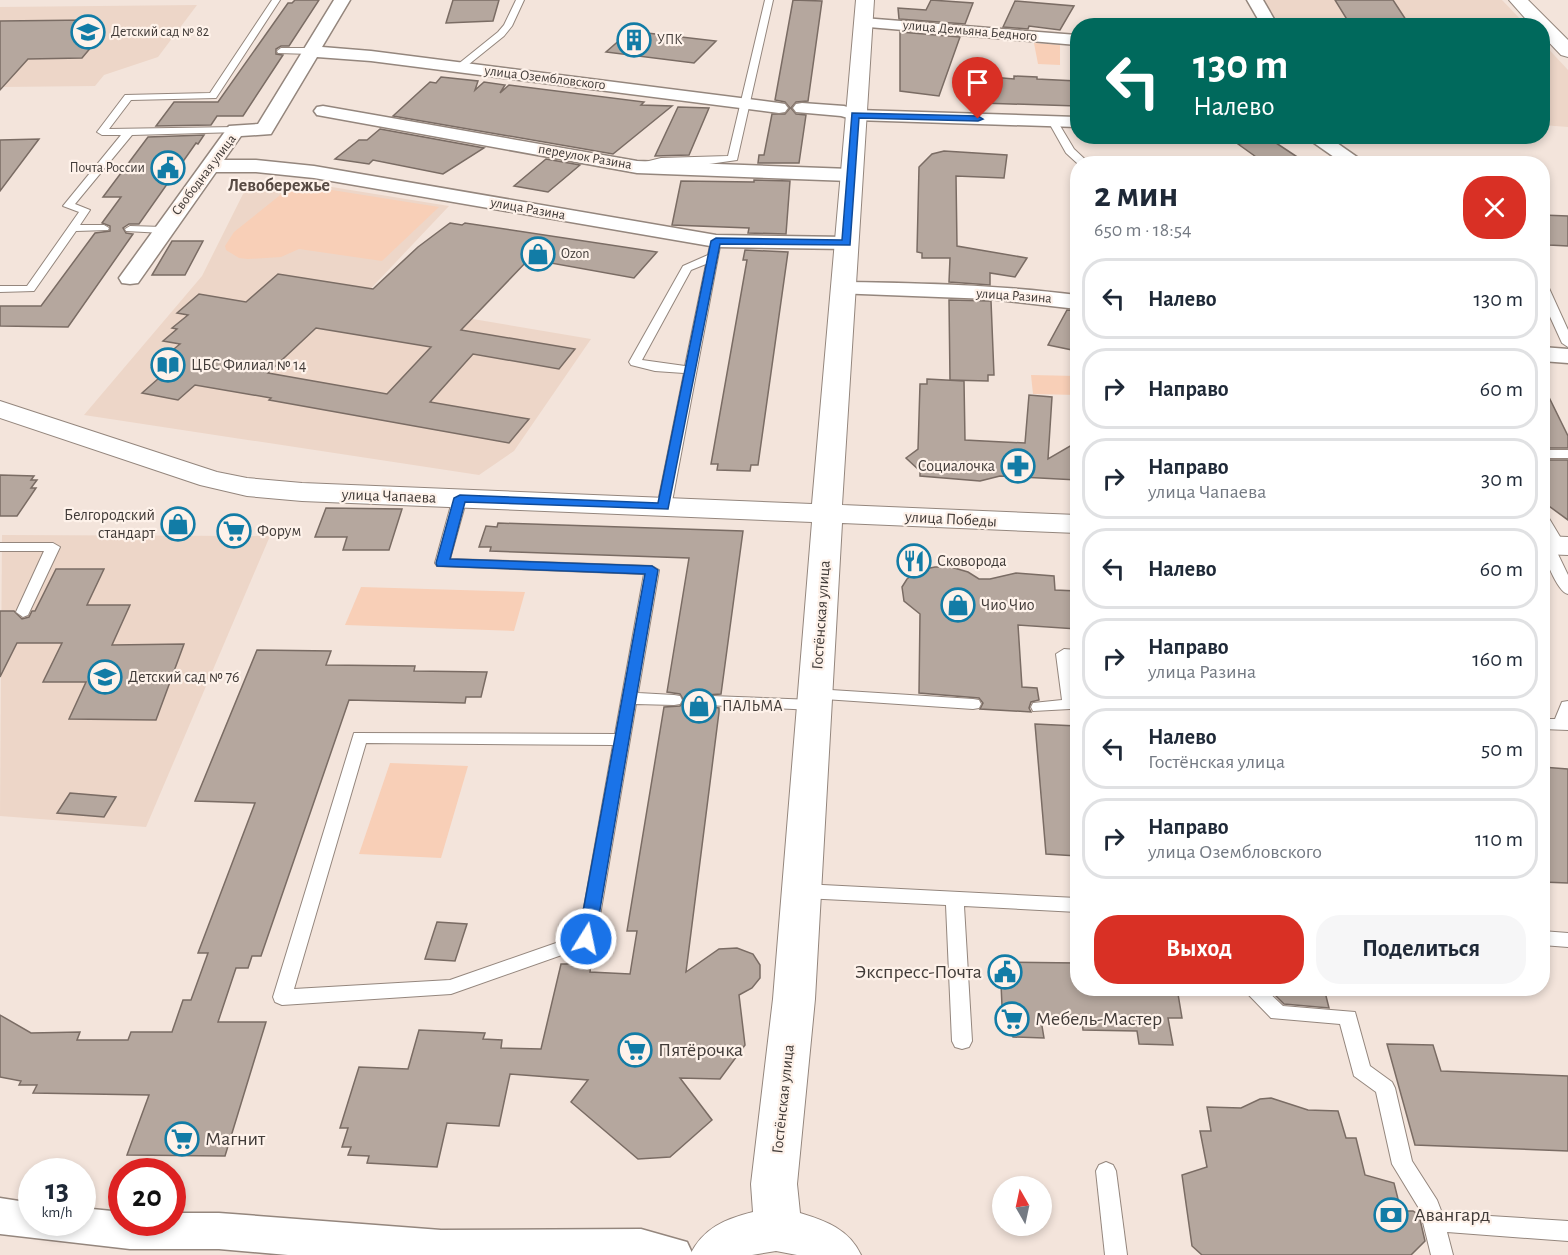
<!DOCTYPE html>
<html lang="ru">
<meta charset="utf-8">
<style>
:root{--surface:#fff;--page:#f6f6f7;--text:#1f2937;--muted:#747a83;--line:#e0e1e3;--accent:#d93025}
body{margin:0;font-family:"Alegreya Sans",sans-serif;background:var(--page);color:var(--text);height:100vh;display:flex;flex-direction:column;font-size:22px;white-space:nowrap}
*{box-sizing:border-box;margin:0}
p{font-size:20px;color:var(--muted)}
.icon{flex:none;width:33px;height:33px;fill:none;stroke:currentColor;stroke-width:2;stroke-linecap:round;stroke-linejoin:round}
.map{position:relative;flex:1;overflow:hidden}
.drawer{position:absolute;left:1070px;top:156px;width:480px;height:840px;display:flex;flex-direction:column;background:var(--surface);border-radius:24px;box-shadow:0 3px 9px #0003}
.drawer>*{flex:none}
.top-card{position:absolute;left:1070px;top:18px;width:480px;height:126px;border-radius:24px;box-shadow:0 3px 9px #0003;background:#00695c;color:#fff;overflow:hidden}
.needle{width:39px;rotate:351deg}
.fabs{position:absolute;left:992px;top:1176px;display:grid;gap:12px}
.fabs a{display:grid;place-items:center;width:60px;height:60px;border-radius:50%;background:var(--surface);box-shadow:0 3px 9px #0003;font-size:30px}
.speed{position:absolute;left:18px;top:1158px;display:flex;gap:12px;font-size:30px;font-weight:700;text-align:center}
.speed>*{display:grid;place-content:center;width:78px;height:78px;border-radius:50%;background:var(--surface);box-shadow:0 3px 9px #0003;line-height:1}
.speed small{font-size:15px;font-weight:400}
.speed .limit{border:9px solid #d22;background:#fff;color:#111}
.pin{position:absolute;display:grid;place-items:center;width:51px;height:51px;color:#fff;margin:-62px -26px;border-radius:50% 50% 50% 0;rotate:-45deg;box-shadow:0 0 6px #0007}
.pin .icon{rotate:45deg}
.me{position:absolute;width:66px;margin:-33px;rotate:10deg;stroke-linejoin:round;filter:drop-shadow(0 0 4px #0008)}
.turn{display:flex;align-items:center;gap:21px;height:126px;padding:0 24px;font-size:27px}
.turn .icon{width:78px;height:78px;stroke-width:2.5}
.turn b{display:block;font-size:42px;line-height:51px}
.round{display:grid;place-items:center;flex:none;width:63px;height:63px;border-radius:24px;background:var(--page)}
.head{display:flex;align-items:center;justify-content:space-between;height:102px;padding:0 24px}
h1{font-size:36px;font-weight:600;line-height:45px}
.cta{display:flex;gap:12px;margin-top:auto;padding:12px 24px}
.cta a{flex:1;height:69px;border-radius:24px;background:var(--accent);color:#fff;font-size:24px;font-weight:600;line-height:69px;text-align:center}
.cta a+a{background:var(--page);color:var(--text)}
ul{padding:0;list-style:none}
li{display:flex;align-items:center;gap:18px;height:81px;margin:0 12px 9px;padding:0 12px;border:3px solid var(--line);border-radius:24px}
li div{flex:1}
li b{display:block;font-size:22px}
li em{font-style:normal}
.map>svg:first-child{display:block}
.built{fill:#edd6c8}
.green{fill:#f8cfb7}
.building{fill:#b5a79e;stroke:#7a6c64;stroke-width:1.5;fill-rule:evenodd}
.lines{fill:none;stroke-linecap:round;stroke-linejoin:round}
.lane-casing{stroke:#94867d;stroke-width:2}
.street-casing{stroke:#94867d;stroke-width:3}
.secondary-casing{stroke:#94867d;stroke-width:2}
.lane{fill:#fff;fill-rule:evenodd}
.street{fill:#fff;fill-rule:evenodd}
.secondary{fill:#fff;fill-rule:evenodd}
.route{fill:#1a73e8;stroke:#114b97;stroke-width:1.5}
.labels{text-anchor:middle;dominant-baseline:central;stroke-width:4.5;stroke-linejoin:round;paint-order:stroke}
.far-street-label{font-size:14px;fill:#413b38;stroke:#fef2ea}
.far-poi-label{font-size:14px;fill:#413b38;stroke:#fef2ea;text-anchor:start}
.poi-label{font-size:16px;fill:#413b38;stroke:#fef2ea;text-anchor:start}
.street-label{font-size:16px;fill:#413b38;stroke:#fef2ea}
.far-district-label{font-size:18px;font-weight:bold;fill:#584b44;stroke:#fef2ea}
.near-poi-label{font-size:20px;fill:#413b38;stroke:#fef2ea;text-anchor:start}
</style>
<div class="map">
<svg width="1568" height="1255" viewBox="0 0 1568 1255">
<rect width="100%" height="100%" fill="#f3e4db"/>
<!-- built -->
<g class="built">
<polygon points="1264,0 1502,0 1526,25 1278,25"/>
<polygon points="197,5 158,57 104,75 95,86 2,87 0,82 0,7"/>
<polygon points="1542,42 1568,70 1568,127 1542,125"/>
<polygon points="295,181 449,206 360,300 591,339 514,451 479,475 84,415 202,276 249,182"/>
<polygon points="2,535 270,536 146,827 0,816"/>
</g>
<!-- green -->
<g class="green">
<polygon points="1034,43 1060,45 1060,65 1038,64"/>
<polygon points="294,184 439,207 382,261 299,249 281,257 248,259 239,258 226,250 225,246 234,232"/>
<polygon points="1031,375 1077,376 1077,395 1033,394"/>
<polygon points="361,587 525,592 514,631 345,625"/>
<polygon points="390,763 468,766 441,858 359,854"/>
</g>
<!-- building -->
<g class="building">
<polygon points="295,0 319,0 289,46 281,46 276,49 276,54 283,55 243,116 217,116 211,125 156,126 174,102 218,102 288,3 292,3"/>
<polygon points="453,0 499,0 493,21 446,23"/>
<polygon points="793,0 822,1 808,101 796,102 791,108 796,114 806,115 799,163 758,163 759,155 764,155 772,114 785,114 790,108 785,102 775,100"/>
<polygon points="931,0 973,3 965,24 899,19 898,8 926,10"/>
<polygon points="1335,0 1393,0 1410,26 1351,26"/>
<polygon points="1015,1 1074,6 1060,30 1029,26 1028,29 1003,27"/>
<polygon points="88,20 78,33 103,33 82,58 28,59 0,90 0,21"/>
<polygon points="630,31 716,41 694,63 606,52"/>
<polygon points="900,32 960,37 939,96 900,91"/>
<polygon points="980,76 1014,79 1014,76 1037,77 1037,79 1077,81 1077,106 981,103 981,100 969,99"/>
<polygon points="441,77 478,81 475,90 484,82 505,85 500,93 509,85 644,102 641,105 672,106 613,154 393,116 430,82 436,83"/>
<polygon points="678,107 709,108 689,155 655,156"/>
<polygon points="380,129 484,148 443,174 373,160 369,164 335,159 359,140 367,140"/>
<polygon points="204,135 198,144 196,143 139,224 129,224 123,228 126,233 133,234 68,327 0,326 0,306 41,306 95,233 110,231 110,226 102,223 121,197 103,197 148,137"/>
<polygon points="39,139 0,191 0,140"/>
<polygon points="1270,139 1308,164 1266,164 1238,144"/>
<polygon points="944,151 1007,155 1004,178 956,176 957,246 1027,258 1015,277 990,273 990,285 949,282 950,258 922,258 922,253 917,252 919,167 932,154"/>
<polygon points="546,159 580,165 548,192 514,186"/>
<polygon points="754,180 790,181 786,234 748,233 749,228 672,225 681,181 754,182"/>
<polygon points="1542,215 1568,216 1568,246 1549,245 1542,230"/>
<path d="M450,223l12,2 3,-2 192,29 -23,26 -105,-19 -68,71 114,19 -16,20 -86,-15 -43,48 99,17 -20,24 -240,-43 2,-2 -76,-13 -17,15 -36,-7 26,-23 -16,-3 28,-23 -17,-3 14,-12 -5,-1 16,-13 -11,-2 22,-19 47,8 32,-28 95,15 45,-42zM316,328l115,19 -44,47 -119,-21z"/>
<polygon points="172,241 203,241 185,275 152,275"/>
<polygon points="745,250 788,252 758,465 751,465 750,471 717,470 718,464 711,464 747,260 743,260"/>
<polygon points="949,300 991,301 994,375 988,375 988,381 950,380"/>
<polygon points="1067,310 1077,311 1077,351 1048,345"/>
<polygon points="927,379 964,381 965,440 1025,443 1029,395 1052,397 1048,459 1077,442 1077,480 1000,476 980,481 920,476 920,471 906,458 918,449 920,384 927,384"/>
<polygon points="1542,383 1568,436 1568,448 1542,448"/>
<polygon points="1542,460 1568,460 1568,520 1542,501"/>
<polygon points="0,475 34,476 31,480 37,480 31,488 36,488 17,516 0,516"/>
<polygon points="326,508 402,509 389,550 343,550 347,537 315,537"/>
<polygon points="498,523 743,531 721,694 706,695 702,700 704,706 719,708 719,712 686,972 719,949 737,948 753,954 760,965 760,978 752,988 739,995 745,1045 720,1079 680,1078 712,1120 670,1157 638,1159 571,1102 588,1080 510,1074 499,1126 447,1123 437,1167 367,1163 369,1156 348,1155 351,1147 342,1147 348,1128 340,1128 359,1067 408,1069 419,1030 485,1033 483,1039 502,1040 501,1048 541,1049 561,964 591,964 590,972 630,974 637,931 627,931 664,707 680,706 684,701 680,694 667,692 689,558 490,551 491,547 479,547 486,526 497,527"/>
<polygon points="935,567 951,567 968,572 979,579 990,579 1016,573 1054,576 1055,590 1077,591 1077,629 1018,625 1022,687 1037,688 1039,700 1031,702 1029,708 1031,712 980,709 983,703 979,698 919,693 920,614 904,601 902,587 907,579 920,570"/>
<polygon points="56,569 104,569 87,605 130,605 112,645 184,644 156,720 69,719 86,682 43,682 62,643 17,643 0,677 0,611 14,611 22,619 29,617 32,611 35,611"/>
<polygon points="257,650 331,651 326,665 415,666 414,671 487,672 481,697 466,697 465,703 349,700 261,956 252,956 248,968 236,968 218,1022 266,1022 225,1156 127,1155 149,1095 33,1093 37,1085 19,1085 21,1081 0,1077 0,1015 31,1033 80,1032 77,1040 128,1040 131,1032 172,1032 183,1000 191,1000 208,953 198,953 255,803 195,801"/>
<polygon points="1035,724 1077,726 1077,856 1046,854"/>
<polygon points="1542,767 1568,769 1568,883 1542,882"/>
<polygon points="70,793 116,797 104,817 57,813"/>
<polygon points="437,922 467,924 455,961 425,959"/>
<polygon points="1000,962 1077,963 1077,988 1177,988 1182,1018 1168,1018 1173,1045 1139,1044 1137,1031 1083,1030 1082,1021 1041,1020 1044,1038 1013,1037 1012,1026 1001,1025 1002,1006"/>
<polygon points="1268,988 1324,988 1329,1008 1284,1004"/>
<polygon points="1387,1044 1433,1045 1441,1071 1568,1076 1568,1151 1415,1145"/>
<polygon points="1271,1098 1308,1110 1338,1111 1346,1138 1356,1138 1365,1175 1394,1183 1401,1211 1413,1211 1419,1215 1425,1241 1411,1255 1202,1255 1192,1246 1182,1175 1207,1167 1200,1131 1211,1131 1207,1107 1241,1108 1260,1099"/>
</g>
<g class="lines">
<!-- lane casing -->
<g class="lane-casing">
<g id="lane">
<polygon points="272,0 280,0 216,98 131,100 109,129 236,127 241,130 239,132 132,135 75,204 90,210 80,225 104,225 109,228 108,230 76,231 34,291 0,292 0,286 27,286 79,212 63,206 121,135 102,135 97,132 125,95 210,93"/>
<polygon points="516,0 524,0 512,26 504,36 463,69 457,69 457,65 498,32 504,25"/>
<polygon points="765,0 773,0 737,160 709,164 661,164 633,169 633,165 661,158 728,156"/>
<polygon points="281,48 311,48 315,51 311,54 278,53 277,51"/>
<polygon points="1050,119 1056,119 1074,149 1090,164 1078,164 1066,153 1048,121"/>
<polygon points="130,226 163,227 168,230 163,233 126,231 125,229"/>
<path d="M716,238l5,3 -50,266 -7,4 -7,-4 27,-134 -29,-2 -24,-6 -2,-3 54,-96 25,-11 3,-14zM706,264l-21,102 -43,-6 49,-90z"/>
<polygon points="1542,283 1548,286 1568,330 1568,347 1562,343 1542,299"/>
<rect x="1542" y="450" width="26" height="8"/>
<path d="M460,494l7,4 -17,61 202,7 7,4 -21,123 36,2 6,1 2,4 -2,4 -6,1 -38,-1 -40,235 -3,5 -142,50 -169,11 -7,-3 -2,-5 81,-264 261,1 29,-160 -207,-8 -2,-3 18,-65zM366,743l247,2 -34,190 -129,45 -156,9z"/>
<path d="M1542,514l5,1 18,30 -2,3h-8l13,27v19c-11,-2 -26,-41 -26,-52l7,-1 -7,-11z"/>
<polygon points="0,543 53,543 60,547 28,615 23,617 16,612 44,551 0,551"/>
<polygon points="1064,649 1077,650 1077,660 1072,660 1077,705 1070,709 1033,711 1031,707 1033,703 1062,700 1056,654"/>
<polygon points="815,689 973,699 979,700 981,704 979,708 973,709 809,698 807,694"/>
<polygon points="712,696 814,700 820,701 822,705 820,709 814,710 706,705 704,701 706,697"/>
<polygon points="1568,701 1568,730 1542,729 1542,719 1555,719 1562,702"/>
<polygon points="803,884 1077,898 1077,912 964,906 972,1041 969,1047 962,1049 955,1047 952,1041 946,905 803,898 797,896 794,891 797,886"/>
<polygon points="1542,931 1568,933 1568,947 1542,945"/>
<polygon points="1242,988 1264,988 1283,1006 1355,1012 1370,1066 1392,1082 1395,1088 1412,1161 1437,1200 1442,1213 1568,1221 1568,1241 1447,1232 1453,1255 1431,1255 1420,1210 1392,1164 1376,1092 1354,1076 1340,1024 1271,1018"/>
<polygon points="1106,1162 1113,1165 1116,1171 1127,1255 1105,1255 1096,1171 1099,1165"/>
</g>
</g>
<!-- street casing -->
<g class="street-casing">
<g id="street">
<polygon points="334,0 350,0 322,47 371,51 779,103 785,104 788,108 785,112 779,113 371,61 317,57 271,134 241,136 224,160 256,160 314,166 716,235 847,237 854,239 857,243 854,247 847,249 716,247 314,178 256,172 216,172 138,283 130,284 122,283 119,278 229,126 258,124"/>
<polygon points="1247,0 1263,0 1278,26 1262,26"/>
<polygon points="863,18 1077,35 1077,45 857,26 855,23 857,20"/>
<polygon points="802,103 844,106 857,110 1077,117 1077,127 855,120 841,116 796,112 793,108 796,104"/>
<polygon points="323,106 637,161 850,169 857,171 860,175 857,179 850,181 637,173 317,115 314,111 317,107"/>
<polygon points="1304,136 1327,136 1367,164 1344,164"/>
<path d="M843,282c78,1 156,3 234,13v14l-87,-10 -155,-6 -3,-5 3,-5z"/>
<polygon points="1542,347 1568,349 1568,363 1542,361"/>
<polygon points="0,1198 32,1203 32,1222 82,1222 82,1208 122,1212 122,1222 172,1222 172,1213 219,1213 441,1230 641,1229 687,1242 693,1255 288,1255 219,1249 130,1249 0,1234"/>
</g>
</g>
<!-- secondary casing -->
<g class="secondary-casing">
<g id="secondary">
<path d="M856,0h18l-32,505 235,10v18l-235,-10 -27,476 -18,185 3,29c26,8 49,16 61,42h-64l-21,-4 -24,4h-62c13,-27 35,-36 63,-43l-2,-28 22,-185 39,-477 -510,-21 -55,-5 -47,-11 -200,-67v-17l217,71 30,6 55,5 510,21z"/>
<polygon points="1509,0 1528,0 1568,40 1568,57 1561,55 1542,35 1542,26 1532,26"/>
<polygon points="1542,536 1568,537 1568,555 1542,554"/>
</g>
</g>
<!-- lane -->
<use href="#lane" class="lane"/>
<!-- street -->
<use href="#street" class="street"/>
<!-- secondary -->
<use href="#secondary" class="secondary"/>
</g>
<!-- route -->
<polygon class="route" points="852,113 978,116 983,119 978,121 859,118 850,245 720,244 668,509 465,502 450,559 652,566 658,570 595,939 592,943 586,945 581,943 578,939 645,574 437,566 436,563 454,498 460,495 658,503 711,241 716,238 842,240"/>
<!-- icons -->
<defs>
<g id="school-ring" transform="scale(1.725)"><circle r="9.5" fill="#fef2ea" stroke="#127ca6" stroke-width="1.5"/><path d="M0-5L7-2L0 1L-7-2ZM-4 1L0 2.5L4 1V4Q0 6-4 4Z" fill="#127ca6"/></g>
<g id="building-ring" transform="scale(1.725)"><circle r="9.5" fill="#fef2ea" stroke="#127ca6" stroke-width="1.5"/><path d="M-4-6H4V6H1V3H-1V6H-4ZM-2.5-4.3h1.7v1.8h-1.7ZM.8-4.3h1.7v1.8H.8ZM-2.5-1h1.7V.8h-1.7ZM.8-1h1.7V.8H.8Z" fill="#127ca6"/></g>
<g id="civic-ring" transform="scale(1.725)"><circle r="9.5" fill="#fef2ea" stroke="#127ca6" stroke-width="1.5"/><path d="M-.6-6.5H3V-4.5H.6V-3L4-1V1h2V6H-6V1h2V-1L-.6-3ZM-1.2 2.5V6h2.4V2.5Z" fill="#127ca6"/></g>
<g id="shop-ring" transform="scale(1.725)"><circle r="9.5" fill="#fef2ea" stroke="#127ca6" stroke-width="1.5"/><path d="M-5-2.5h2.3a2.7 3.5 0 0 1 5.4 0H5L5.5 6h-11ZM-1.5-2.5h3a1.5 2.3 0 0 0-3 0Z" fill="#127ca6"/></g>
<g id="library-ring" transform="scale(1.725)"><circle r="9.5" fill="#fef2ea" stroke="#127ca6" stroke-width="1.5"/><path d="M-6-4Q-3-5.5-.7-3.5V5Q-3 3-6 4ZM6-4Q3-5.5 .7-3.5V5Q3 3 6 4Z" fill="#127ca6"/></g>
<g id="pharmacy-ring" transform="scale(1.725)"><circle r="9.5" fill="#fef2ea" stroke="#127ca6" stroke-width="1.5"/><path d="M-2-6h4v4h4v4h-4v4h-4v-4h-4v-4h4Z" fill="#127ca6"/></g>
<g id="supermarket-ring" transform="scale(1.725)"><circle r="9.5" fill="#fef2ea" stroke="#127ca6" stroke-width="1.5"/><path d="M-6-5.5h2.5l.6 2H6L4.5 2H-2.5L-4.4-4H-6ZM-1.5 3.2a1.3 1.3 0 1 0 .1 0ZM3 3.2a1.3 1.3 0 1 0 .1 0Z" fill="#127ca6"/></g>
<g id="restaurant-ring" transform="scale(1.725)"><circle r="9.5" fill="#fef2ea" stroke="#127ca6" stroke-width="1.5"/><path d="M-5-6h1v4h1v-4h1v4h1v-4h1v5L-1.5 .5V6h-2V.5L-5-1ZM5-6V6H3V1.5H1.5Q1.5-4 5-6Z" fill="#127ca6"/></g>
<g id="bank-ring" transform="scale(1.725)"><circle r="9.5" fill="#fef2ea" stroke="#127ca6" stroke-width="1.5"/><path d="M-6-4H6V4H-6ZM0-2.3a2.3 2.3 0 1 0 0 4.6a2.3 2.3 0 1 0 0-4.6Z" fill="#127ca6"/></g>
</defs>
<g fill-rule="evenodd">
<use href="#school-ring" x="88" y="32"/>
<use href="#building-ring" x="634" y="40"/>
<use href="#civic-ring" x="168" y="168"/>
<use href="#shop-ring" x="538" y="254"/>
<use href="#library-ring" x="168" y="365"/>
<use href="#pharmacy-ring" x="1018" y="466"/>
<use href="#shop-ring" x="178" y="524"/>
<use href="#supermarket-ring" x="234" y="531"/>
<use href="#restaurant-ring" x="914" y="561"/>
<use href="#shop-ring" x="958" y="605"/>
<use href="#school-ring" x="105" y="677"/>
<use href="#shop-ring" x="699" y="706"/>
<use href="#civic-ring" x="1005" y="972"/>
<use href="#supermarket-ring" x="1012" y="1019"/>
<use href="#supermarket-ring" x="635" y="1050"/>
<use href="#supermarket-ring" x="182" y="1139"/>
<use href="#bank-ring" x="1391" y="1215"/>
</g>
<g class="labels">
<!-- far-street labels -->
<g class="far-street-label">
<text transform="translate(970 31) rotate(5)">улица Демьяна Бедного</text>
<text transform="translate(545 78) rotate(7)">улица Озембловского</text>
<text transform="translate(585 157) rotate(10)">переулок Разина</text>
<text transform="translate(204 175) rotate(-53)">Свободная улица</text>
<text transform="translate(528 209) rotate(10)">улица Разина</text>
<text transform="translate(1014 296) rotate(4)">улица Разина</text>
</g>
<!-- far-poi labels -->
<g class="far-poi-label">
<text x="111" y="32">Детский сад № 82</text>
<text x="657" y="40">УПК</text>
<text x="145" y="168" text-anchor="end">Почта России</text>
<text x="561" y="254">Ozon</text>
</g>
<!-- poi labels -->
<g class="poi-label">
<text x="191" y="365">ЦБС Филиал № 14</text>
<text x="995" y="466" text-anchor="end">Социалочка</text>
<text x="155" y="515" text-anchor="end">Белгородский<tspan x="155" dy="18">стандарт</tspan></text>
<text x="257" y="531">Форум</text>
<text x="937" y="561">Сковорода</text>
<text x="981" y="605">Чио Чио</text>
<text x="128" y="677">Детский сад № 76</text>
<text x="722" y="706">ПАЛЬМА</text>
</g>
<!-- street labels -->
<g class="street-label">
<text transform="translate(389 496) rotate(2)">улица Чапаева</text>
<text transform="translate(951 519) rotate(3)">улица Победы</text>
<text transform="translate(821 615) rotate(-86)">Гостёнская улица</text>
<text transform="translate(783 1099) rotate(-84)">Гостёнская улица</text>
</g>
<!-- far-district labels -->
<g class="far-district-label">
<text x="279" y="186">Левобережье</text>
</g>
<!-- near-poi labels -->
<g class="near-poi-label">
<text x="982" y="972" text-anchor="end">Экспресс-Почта</text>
<text x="1035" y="1019">Мебель-Мастер</text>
<text x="658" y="1050">Пятёрочка</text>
<text x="205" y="1139">Магнит</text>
<text x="1414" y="1215">Авангард</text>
</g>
</g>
</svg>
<div class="fabs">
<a><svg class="needle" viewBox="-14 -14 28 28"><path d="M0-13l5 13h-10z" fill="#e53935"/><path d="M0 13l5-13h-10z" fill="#747a83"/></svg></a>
</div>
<div class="speed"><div>13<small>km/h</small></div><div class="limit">20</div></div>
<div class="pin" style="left:978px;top:119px;background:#d93025"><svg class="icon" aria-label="arrive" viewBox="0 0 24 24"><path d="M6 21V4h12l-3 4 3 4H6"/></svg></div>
<svg class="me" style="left:586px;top:939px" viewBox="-20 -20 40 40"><circle r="17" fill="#1a73e8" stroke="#fff" stroke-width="3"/><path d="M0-11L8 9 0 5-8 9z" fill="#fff"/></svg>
<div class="top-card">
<div class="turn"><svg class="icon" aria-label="left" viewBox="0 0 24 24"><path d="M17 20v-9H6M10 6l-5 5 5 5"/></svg><div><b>130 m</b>Налево</div></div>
</div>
<section class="drawer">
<div class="head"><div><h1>2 мин</h1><p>650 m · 18:54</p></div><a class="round" style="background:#d93025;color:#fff"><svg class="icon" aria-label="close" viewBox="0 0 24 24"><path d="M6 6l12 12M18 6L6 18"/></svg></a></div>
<ul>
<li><svg class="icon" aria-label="left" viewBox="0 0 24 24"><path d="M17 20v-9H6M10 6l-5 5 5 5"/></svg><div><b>Налево</b></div><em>130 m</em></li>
<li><svg class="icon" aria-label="right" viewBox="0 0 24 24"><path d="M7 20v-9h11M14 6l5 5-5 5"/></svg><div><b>Направо</b></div><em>60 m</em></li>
<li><svg class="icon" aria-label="right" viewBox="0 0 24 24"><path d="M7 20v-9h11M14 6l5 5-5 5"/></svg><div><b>Направо</b><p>улица Чапаева</p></div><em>30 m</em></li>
<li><svg class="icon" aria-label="left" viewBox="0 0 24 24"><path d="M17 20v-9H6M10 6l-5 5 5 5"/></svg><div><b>Налево</b></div><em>60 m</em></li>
<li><svg class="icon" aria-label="right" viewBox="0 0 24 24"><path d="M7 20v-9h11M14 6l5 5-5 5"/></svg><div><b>Направо</b><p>улица Разина</p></div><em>160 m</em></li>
<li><svg class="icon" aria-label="left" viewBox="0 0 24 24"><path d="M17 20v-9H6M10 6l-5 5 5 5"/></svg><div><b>Налево</b><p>Гостёнская улица</p></div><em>50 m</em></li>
<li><svg class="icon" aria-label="right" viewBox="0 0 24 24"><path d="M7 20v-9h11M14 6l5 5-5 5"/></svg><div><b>Направо</b><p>улица Озембловского</p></div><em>110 m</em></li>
</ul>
<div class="cta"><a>Выход</a><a>Поделиться</a></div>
</section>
</div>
